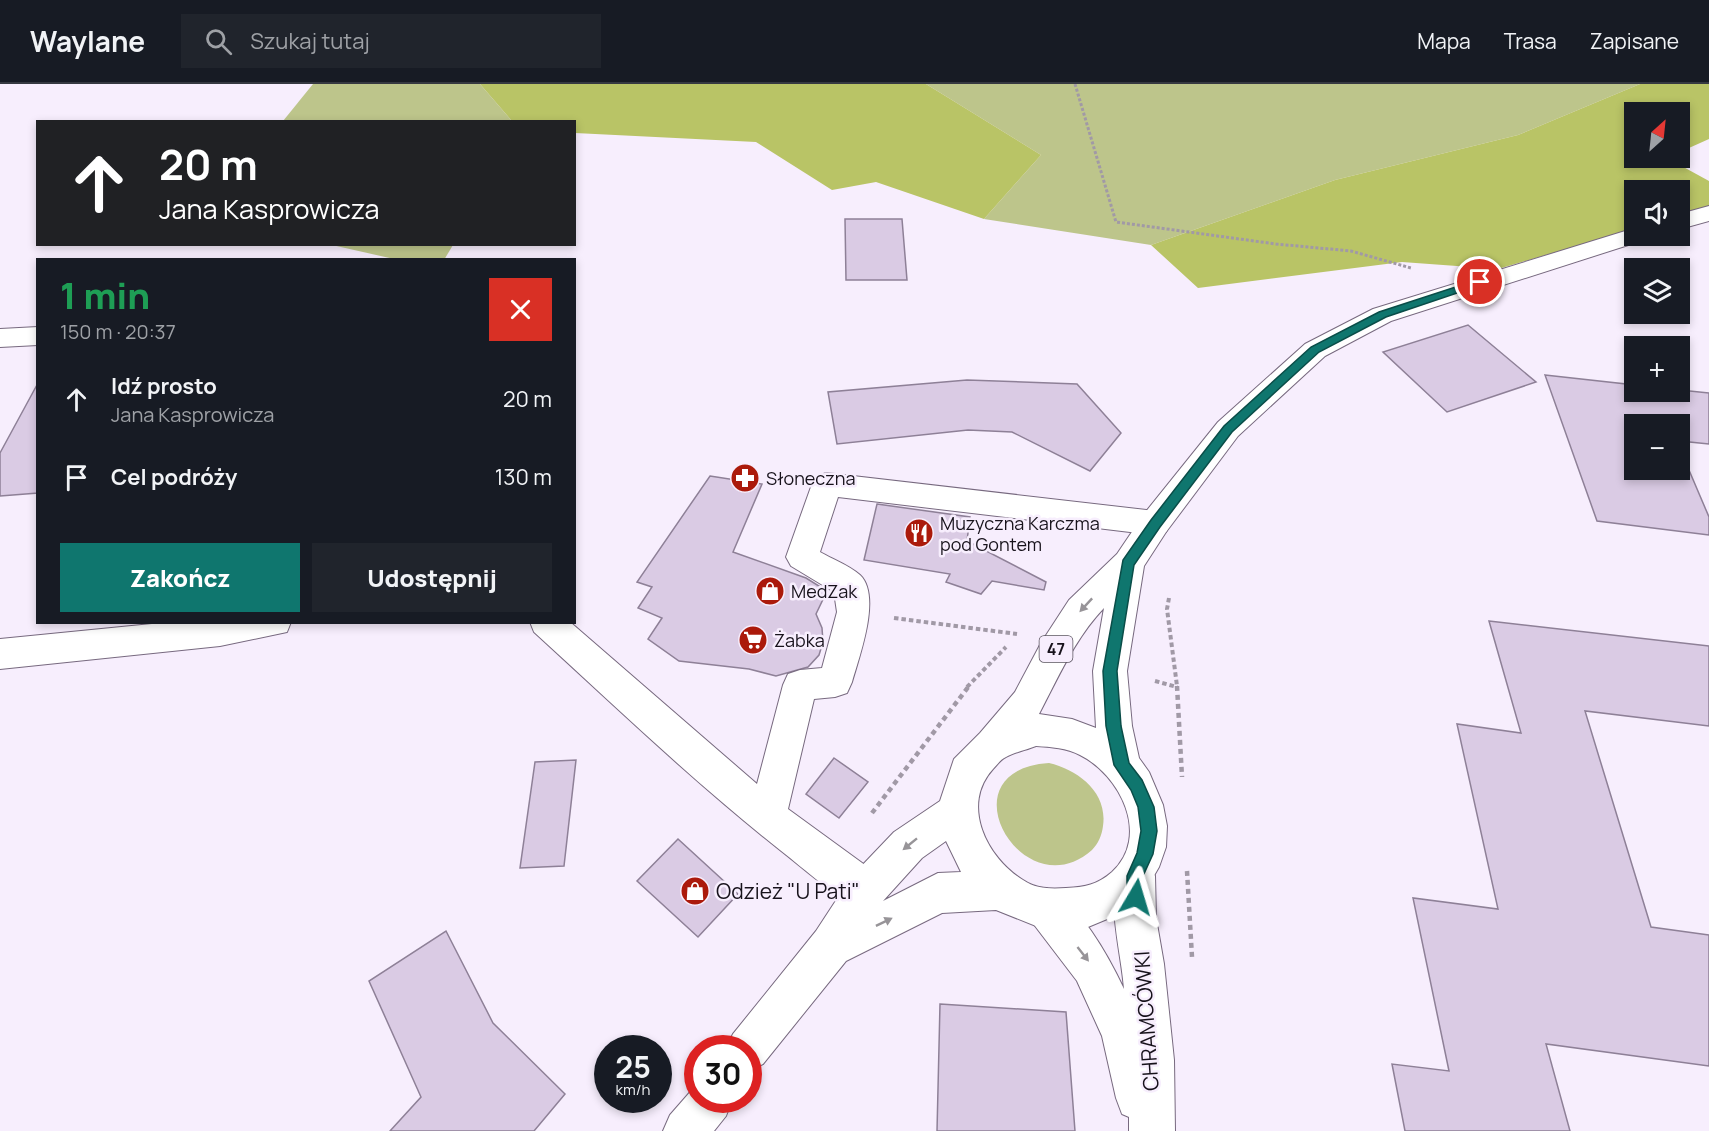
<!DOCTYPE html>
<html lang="pl">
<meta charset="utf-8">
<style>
:root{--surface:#171b24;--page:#20242c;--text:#f1f3f6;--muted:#9ea1a6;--line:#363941;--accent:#0f766e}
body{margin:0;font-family:Manrope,sans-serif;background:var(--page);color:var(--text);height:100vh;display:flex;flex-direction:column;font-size:22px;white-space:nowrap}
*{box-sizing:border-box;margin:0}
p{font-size:20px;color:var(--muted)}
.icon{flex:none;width:33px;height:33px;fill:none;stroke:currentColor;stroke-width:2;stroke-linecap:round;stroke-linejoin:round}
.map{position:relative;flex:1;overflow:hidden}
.details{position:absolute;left:36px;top:174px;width:540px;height:366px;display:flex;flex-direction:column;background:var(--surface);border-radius:0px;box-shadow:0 3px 9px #0003}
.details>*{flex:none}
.hud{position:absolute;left:36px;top:36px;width:540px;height:126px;border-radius:0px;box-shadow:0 3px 9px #0003;background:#202124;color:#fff;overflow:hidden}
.needle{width:39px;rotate:27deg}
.buttons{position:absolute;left:1624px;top:18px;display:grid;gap:12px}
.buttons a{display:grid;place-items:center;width:66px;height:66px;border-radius:0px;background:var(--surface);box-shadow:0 3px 9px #0003;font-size:30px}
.speed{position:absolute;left:594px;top:951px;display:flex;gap:12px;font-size:30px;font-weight:700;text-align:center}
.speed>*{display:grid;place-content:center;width:78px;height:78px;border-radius:50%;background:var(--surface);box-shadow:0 3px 9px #0003;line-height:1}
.speed small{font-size:15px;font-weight:400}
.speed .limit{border:9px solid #d22;background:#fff;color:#111}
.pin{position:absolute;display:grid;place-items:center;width:51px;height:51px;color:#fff;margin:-26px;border:3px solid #fff;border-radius:50%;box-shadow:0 2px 6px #0007}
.me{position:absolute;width:66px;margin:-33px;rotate:7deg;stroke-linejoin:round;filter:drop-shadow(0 0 4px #0008)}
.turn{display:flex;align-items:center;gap:21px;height:126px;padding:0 24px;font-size:27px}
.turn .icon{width:78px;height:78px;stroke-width:2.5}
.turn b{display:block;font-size:42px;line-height:51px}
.round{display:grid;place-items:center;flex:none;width:63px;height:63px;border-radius:0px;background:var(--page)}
.head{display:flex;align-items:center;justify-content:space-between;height:102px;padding:0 24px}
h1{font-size:36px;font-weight:800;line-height:45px;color:#1e9e55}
.action{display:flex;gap:12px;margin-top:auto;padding:12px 24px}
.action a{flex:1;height:69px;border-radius:0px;background:var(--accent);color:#fff;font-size:24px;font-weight:800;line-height:69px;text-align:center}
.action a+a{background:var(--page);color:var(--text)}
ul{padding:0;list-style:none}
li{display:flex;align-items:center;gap:18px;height:78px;padding:0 24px}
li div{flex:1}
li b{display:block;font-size:22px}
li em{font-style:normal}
header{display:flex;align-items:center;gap:36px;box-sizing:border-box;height:84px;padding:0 30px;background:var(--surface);border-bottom:2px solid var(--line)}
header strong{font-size:28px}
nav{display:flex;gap:33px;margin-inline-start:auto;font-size:21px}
.search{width:420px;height:54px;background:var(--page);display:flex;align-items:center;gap:15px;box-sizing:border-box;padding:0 21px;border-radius:0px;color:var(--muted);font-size:22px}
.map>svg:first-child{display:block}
.green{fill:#bdc58b}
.forest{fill:#b9c466}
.building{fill:#dacbe4;stroke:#8e8097;stroke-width:1.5}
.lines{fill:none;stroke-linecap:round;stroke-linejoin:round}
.minor-casing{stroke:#77697f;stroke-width:2}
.major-casing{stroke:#77697f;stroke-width:2}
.path-far2{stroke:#a199a6;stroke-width:3;stroke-dasharray:3 2;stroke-linecap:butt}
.path-far1{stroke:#a199a6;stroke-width:4;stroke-dasharray:4.5 3;stroke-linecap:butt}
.path{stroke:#a199a6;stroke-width:4.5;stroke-dasharray:5 4;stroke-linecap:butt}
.minor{fill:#fff;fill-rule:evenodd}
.major{fill:#fff;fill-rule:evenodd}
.oneway{fill:#979498}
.route{fill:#0f766e;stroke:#0a4d48;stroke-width:1.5}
.labels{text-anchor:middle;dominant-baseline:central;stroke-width:5;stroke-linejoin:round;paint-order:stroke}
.shield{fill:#f7eefd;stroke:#5a545f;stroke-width:1.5}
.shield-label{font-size:16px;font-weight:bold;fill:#17121b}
.poi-label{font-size:18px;fill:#17121b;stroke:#f7eefd;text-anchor:start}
.near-poi-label{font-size:21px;fill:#17121b;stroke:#f7eefd;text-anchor:start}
.near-street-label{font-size:21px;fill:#17121b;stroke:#f7eefd}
</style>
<header>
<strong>Waylane</strong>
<div class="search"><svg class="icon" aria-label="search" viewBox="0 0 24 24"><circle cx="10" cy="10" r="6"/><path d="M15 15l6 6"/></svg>Szukaj tutaj</div>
<nav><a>Mapa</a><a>Trasa</a><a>Zapisane</a></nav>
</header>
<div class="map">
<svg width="1709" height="1047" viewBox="0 0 1709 1047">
<rect width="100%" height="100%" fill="#f7eefd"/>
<!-- green -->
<g class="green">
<polygon points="313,0 480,0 512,37 283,37"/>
<polygon points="926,0 1640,0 1518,51 1335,96 1151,161 984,135 1041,71"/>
<polygon points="332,161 453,161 444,176 394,175"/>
<path d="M1049,679c29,7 59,29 54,63 -1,9 -5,18 -11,24 -69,61 -151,-80 -43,-87z"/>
</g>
<!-- forest -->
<g class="forest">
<polygon points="480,0 926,0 1041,71 984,135 876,98 832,106 756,58 575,49 574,38 512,37"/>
<polygon points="1640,0 1709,0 1709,55 1680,68 1680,28 1635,28 1635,74 1667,74 1709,97 1709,123 1680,132 1680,106 1635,106 1635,145 1498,185 1402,178 1198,204 1151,161 1335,96 1518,51"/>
</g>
<!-- building -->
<g class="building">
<polygon points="845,135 902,135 907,196 846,196"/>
<polygon points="1468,241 1536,298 1447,328 1383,268"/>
<polygon points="1545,291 1635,301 1635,308 1680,306 1709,309 1709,360 1680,357 1680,340 1635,340 1635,386 1680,386 1680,365 1709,433 1709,451 1597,437"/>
<polygon points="967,296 1077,300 1121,349 1090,387 1012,348 968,346 837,360 828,308"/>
<polygon points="38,299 38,409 0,412 0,369"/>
<polygon points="710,392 762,400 733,468 806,494 827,507 816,530 822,544 823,558 819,571 808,583 776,592 749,585 679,577 648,555 662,534 638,524 652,503 637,498"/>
<polygon points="877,420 970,433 967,457 1046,498 1044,506 992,497 981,510 946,498 950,490 864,476"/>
<polygon points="1489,537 1709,562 1709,642 1585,627 1651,843 1709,851 1709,982 1546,960 1570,1047 1405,1047 1392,980 1449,987 1413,814 1498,825 1457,640 1521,649"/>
<polygon points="834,674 868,698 839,734 806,710"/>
<polygon points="576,676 564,782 520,784 535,678"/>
<polygon points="678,755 738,810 698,853 637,797"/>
<polygon points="446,847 493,939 565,1010 534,1047 390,1047 421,1013 369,897"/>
<polygon points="940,920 1066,928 1075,1047 937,1047"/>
</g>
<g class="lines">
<!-- minor casing -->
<g class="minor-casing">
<g id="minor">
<polygon points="38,243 38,261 0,263 0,245"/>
<path d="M827,389l328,38 11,3 4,9 -4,9 -11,3 -317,-38 -18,55c12,7 29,13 40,23 22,21 -1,82 -8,107l-5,11 -12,4 -21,2 -26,110 92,67 6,14 -6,14 -14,6c-32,-13 -59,-39 -86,-60 -86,-68 -165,-144 -246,-218l-4,-10h40l187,162 26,-99 5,-11 12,-4 22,-2 15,-56 -3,-20 -43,-26 -5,-9 26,-73 4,-8z"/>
<polygon points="172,538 291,538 287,548 220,562 0,585 0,555"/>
<path d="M1135,773l14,5 6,14 1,42 8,46 10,96 1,71h-46v-14l-7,-3 -6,-16 -14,-62 -25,-55 -45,-59 -6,-14 6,-14 14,-6c33,14 63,69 78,101 -3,-40 -19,-89 -3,-127z"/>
</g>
</g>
<!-- major casing -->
<g class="major-casing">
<g id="major">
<polygon points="1709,122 1709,137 1680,145 1680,130"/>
<path d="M1635,144v8h12l-3,4 -253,81 -66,35 -87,80 -72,96 -22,34 -17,105 5,55 7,32 10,14 14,33 4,21 -1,21 -7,20 -18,31 -17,14 -36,15 -42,3 -50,-20 -54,3 -96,48 -83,103 -15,7v-23h-22l7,-14 83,-103 36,-55 42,-44 46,-31 14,-42 26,-26 35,-41 26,-49 28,-43 48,-46 27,-40 74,-92 87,-78 68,-35zM1104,524l-11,63 3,57 -24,-9 -33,-5c19,-36 36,-76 65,-106zM1036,662c15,1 31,2 44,9 40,20 71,81 32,117 -15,13 -27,15 -46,16 -15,1 -30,1 -43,-8 -36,-22 -63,-75 -30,-111 4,-4 8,-10 13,-12 9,-5 20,-7 30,-11zM946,757l15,31 -23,1 -55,28 39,-43z"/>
<polygon points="698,999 698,1016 732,1016 726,1032 714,1047 663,1047 670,1031"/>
</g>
</g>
<!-- path-far2 -->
<polyline class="path-far2" points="1075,0 1116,138 1276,160 1351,167 1411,184"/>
<!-- path-far1 -->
<g class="path-far1">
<polyline points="1169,514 1167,525 1177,602"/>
<polyline points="894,534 1017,550"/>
<polyline points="1155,597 1177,603"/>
<polyline points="967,603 1006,563"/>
</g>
<!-- path -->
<g class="path">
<polyline points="1177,602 1182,693"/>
<polyline points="872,729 969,602"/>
<polyline points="1187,787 1192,873"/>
</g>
<!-- minor -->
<use href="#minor" class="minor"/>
<!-- major -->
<use href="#major" class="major"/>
</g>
<!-- one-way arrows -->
<defs><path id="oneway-solid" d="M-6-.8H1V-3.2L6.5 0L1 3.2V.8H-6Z" transform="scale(1.5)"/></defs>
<g class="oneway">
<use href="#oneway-solid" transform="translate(1086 521) rotate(133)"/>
<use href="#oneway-solid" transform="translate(910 760) rotate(141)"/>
<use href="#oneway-solid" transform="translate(884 838) rotate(-26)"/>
<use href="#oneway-solid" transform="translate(1083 870) rotate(52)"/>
</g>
<!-- route -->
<polygon class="route" points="1480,195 1485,198 1484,200 1386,233 1319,268 1232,348 1160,443 1134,481 1117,587 1121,642 1129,679 1142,696 1154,723 1157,747 1153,770 1143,792 1144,813 1141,819 1136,821 1130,819 1127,813 1127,792 1137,769 1141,747 1138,723 1131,706 1114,681 1106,642 1103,587 1123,476 1151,436 1224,342 1311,263 1379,228"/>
<!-- icons -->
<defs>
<g id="pharmacy-disc" transform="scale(1.5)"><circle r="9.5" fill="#ab1a0b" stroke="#f7eefd"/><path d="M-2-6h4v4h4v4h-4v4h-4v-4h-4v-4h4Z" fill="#fff"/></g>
<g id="restaurant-disc" transform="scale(1.5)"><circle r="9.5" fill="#ab1a0b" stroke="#f7eefd"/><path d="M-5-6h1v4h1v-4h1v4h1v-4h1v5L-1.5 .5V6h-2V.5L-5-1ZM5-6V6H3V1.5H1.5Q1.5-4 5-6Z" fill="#fff"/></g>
<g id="shop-disc" transform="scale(1.5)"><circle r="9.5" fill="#ab1a0b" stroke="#f7eefd"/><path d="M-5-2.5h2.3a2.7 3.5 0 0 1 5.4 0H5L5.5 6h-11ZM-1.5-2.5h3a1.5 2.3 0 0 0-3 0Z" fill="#fff"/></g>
<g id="supermarket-disc" transform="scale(1.5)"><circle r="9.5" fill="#ab1a0b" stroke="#f7eefd"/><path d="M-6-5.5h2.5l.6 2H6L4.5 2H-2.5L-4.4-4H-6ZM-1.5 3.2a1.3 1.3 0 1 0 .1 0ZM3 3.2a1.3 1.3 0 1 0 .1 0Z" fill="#fff"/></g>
</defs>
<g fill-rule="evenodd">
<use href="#pharmacy-disc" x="745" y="394"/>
<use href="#restaurant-disc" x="919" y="449"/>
<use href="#shop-disc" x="770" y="507"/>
<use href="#supermarket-disc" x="753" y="556"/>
<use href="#shop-disc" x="695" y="807"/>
</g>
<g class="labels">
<!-- shield labels -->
<rect class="shield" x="1039.5" y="552" width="33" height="26" rx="4.5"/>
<g class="shield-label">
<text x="1056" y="565">47</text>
</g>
<!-- poi labels -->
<g class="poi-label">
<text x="766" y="394">Słoneczna</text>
<text x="940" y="439">Muzyczna Karczma<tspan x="940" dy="21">pod Gontem</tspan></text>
<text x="791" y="507">MedZak</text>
<text x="774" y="556">Żabka</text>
</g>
<!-- near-poi labels -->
<g class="near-poi-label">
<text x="716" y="807">Odzież "U Pati"</text>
</g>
<!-- near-street labels -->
<g class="near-street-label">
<text transform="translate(1146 937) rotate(-94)">CHRAMCÓWKI</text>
</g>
</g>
</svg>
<div class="buttons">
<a><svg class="needle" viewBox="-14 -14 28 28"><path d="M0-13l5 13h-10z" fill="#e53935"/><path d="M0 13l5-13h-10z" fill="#9ea1a6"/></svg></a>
<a><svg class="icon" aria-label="sound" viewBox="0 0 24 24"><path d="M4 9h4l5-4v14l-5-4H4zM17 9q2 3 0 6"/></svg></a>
<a><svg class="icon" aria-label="layers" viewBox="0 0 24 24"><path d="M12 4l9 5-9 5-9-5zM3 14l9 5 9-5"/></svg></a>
<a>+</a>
<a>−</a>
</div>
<div class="speed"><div>25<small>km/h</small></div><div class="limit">30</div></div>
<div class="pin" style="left:1480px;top:198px;background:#d93025"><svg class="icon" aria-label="arrive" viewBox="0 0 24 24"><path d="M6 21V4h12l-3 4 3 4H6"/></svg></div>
<svg class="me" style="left:1136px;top:813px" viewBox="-20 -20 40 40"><path d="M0-17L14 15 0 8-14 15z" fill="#0f766e" stroke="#fff" stroke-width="4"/></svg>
<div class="hud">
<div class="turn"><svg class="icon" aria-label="ahead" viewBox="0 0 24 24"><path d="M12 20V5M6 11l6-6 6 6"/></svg><div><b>20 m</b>Jana Kasprowicza</div></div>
</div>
<section class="details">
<div class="head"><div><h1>1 min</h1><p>150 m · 20:37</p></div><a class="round" style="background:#d93025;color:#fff"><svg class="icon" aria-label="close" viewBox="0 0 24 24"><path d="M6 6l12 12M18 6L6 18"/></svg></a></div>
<ul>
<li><svg class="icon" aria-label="ahead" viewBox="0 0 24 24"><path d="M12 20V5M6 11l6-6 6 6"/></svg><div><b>Idź prosto</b><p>Jana Kasprowicza</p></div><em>20 m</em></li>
<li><svg class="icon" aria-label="arrive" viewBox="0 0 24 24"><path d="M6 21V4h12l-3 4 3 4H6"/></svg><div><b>Cel podróży</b></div><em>130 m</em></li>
</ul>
<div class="action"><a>Zakończ</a><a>Udostępnij</a></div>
</section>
</div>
